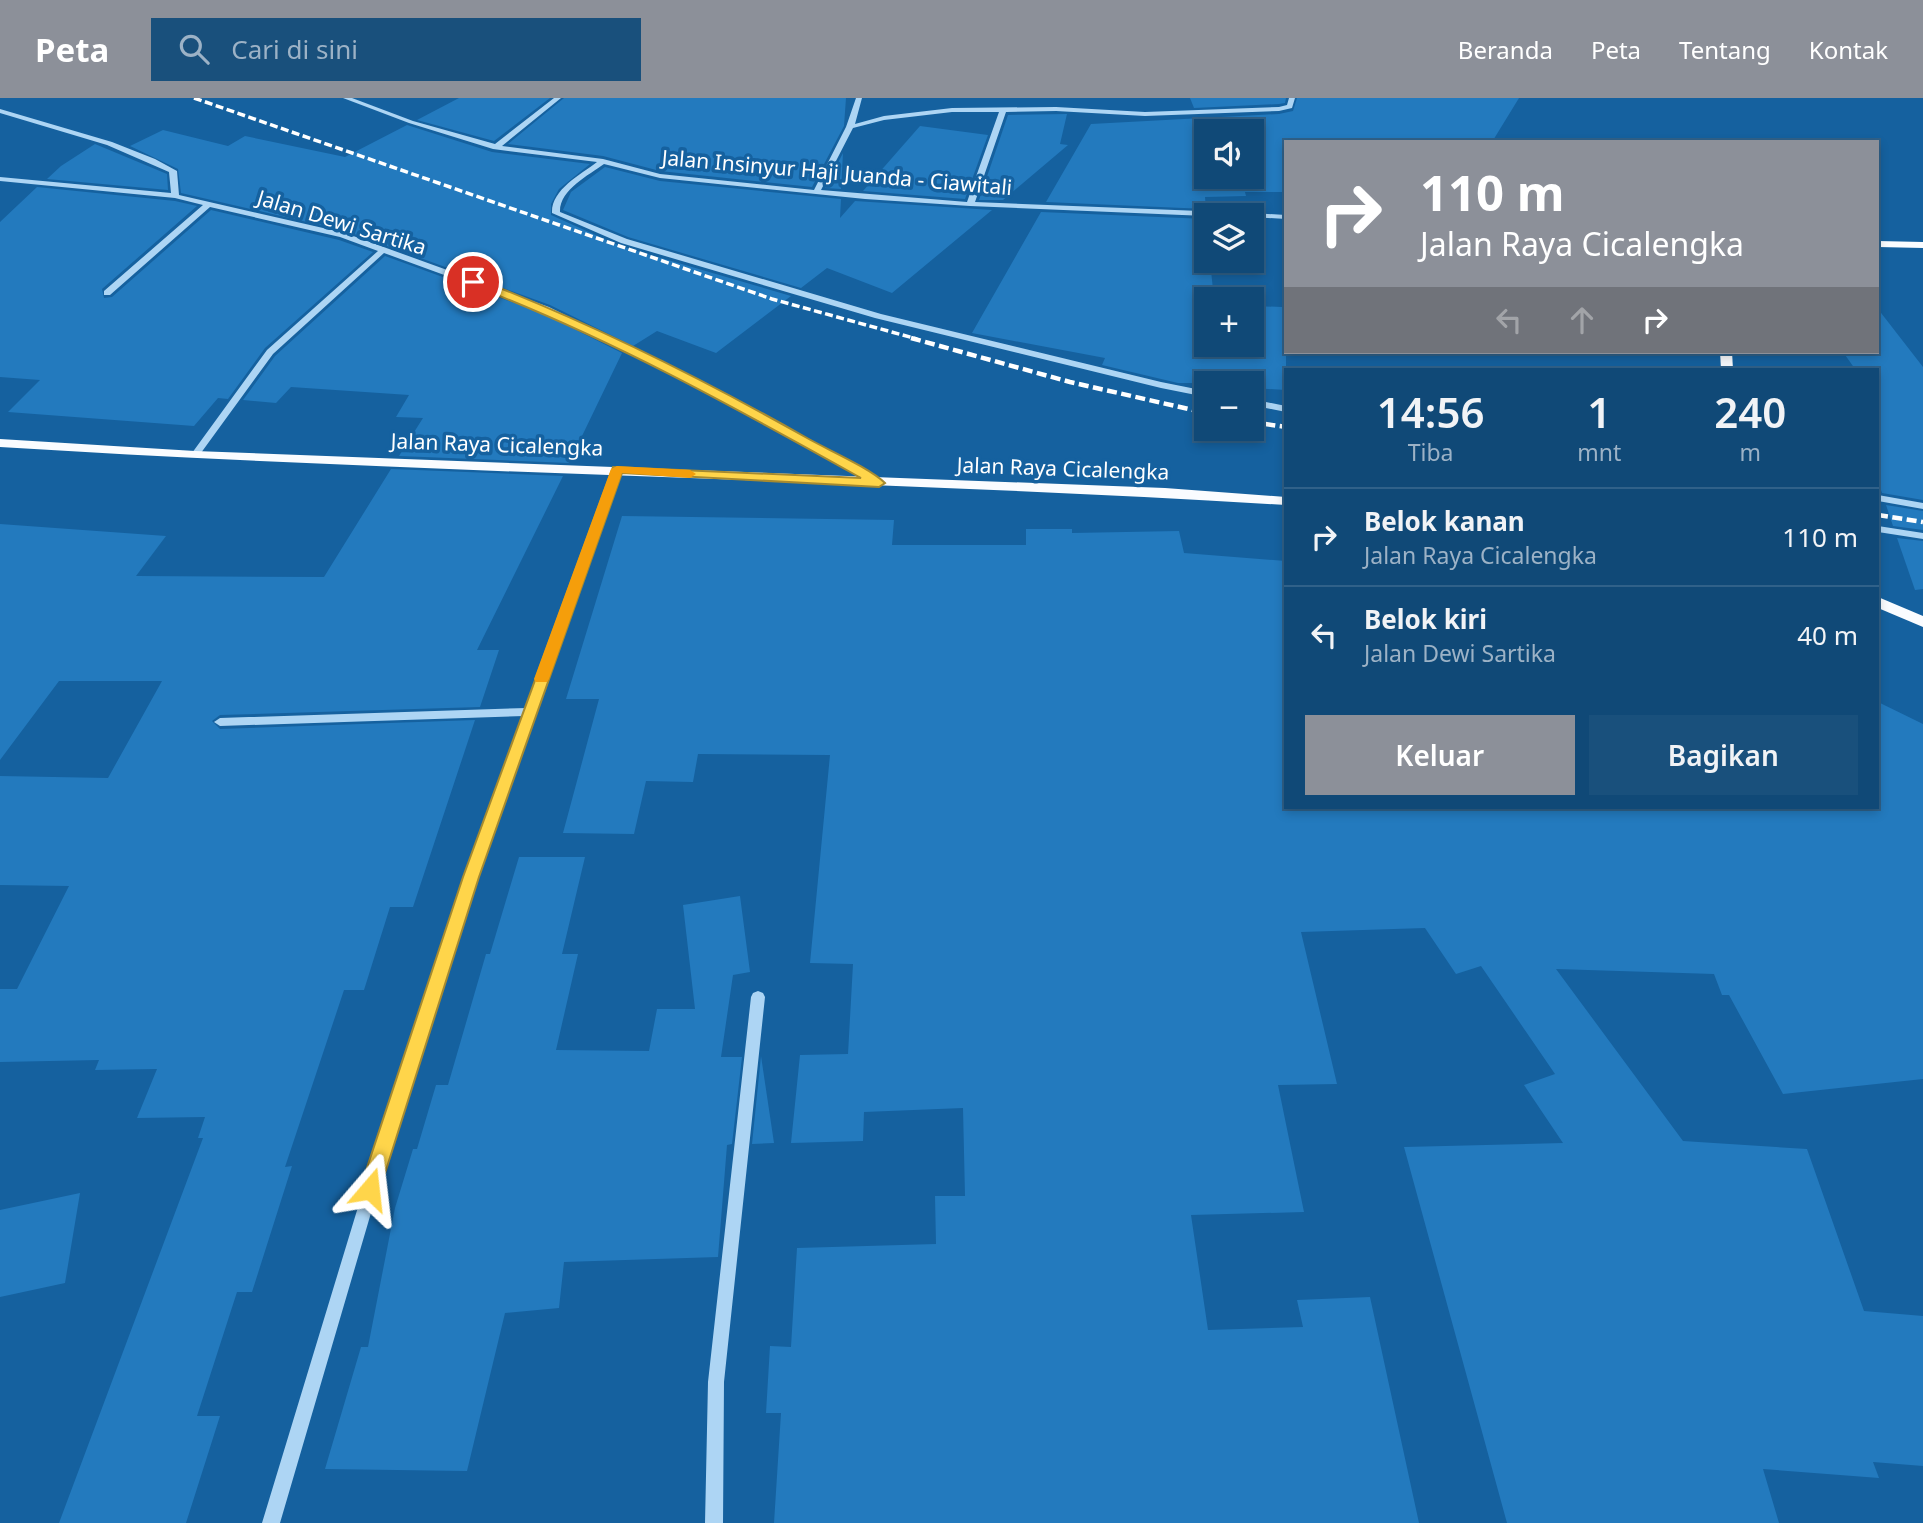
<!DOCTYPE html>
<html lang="id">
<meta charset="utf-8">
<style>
:root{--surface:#104977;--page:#19507c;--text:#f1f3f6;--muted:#9cb2c6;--line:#306189;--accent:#8c9099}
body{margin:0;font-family:"Noto Sans",sans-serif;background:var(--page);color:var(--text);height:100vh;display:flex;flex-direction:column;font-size:26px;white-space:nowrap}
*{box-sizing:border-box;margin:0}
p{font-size:23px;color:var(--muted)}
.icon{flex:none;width:38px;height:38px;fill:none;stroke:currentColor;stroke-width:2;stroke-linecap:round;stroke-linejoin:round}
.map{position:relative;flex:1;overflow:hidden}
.sheet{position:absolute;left:1284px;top:270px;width:595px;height:441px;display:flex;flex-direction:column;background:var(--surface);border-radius:0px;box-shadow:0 4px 10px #0003,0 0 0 2px var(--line)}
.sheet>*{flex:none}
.guide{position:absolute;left:1284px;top:42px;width:595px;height:214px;border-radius:0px;box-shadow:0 4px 10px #0003,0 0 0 2px var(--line);background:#8c9099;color:#fff;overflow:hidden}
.buttons{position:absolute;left:1194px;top:21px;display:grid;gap:14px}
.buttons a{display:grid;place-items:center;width:70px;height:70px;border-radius:0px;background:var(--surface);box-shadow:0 4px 10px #0003,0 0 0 2px var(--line);font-size:35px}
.pin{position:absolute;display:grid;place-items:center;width:60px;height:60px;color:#fff;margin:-30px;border:4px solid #fff;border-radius:50%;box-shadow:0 2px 7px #0007}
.me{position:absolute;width:77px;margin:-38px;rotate:17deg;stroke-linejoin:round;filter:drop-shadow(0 0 5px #0008)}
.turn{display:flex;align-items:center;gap:24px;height:147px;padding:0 21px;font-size:32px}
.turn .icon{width:91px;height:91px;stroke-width:2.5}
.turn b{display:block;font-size:49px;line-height:60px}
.lanes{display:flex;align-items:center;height:66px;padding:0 21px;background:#0003;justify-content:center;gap:35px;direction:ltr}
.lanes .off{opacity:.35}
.eta{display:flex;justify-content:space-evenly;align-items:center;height:119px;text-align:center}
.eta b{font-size:42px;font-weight:600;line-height:49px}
.action{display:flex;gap:14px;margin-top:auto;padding:14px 21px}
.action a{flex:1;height:80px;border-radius:0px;background:var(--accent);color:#fff;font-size:28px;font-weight:600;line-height:80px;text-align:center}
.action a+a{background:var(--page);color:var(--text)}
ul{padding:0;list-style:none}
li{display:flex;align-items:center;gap:21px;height:98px;padding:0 21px;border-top:2px solid var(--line)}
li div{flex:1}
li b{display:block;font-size:26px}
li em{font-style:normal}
header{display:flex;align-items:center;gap:42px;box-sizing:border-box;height:98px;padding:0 35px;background:var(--accent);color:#fff}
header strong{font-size:33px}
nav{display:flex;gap:38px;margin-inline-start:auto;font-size:24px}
.search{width:490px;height:63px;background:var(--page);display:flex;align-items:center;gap:18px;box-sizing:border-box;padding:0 24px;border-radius:0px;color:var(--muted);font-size:26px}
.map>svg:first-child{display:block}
.building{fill:#237abe;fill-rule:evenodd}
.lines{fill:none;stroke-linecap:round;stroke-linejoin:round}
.minor{fill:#add5f4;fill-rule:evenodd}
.major{fill:#fafcff;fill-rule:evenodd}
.rail-far1{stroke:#fff;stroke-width:3.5;stroke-dasharray:8 3.5;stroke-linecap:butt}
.rail{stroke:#fff;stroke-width:4.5;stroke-dasharray:10 4.5;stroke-linecap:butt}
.route{fill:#ffd54a;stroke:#a68a30;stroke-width:2}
.slow{fill:#f59e0b}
.labels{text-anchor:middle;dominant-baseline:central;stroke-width:7;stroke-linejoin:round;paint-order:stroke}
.far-street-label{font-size:21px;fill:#fff;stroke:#15619f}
</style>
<header>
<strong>Peta</strong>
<div class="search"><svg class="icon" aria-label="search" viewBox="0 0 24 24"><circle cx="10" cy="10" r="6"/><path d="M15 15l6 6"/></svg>Cari di sini</div>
<nav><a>Beranda</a><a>Peta</a><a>Tentang</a><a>Kontak</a></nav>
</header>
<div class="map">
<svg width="1923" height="1425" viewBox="0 0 1923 1425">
<rect width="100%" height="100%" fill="#15619f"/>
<!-- building -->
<g class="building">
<polygon points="459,0 550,0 494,43 417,22"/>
<polygon points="564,0 846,0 844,28 812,89 660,73 603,58 508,46"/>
<polygon points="1190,0 1286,0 1285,5 1279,6 1194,10"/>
<path d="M1297,0h222l-27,44h-206v50h-41l1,4 -41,1 1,12 -160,-7 45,-78 188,-10 14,-3zM1206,33h45v46h-45z"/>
<polygon points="1067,16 1060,46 1068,47 1003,102 979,102 1008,17"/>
<polygon points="407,27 492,54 590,66 559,91 551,106 551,117 620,148 791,198 716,255 657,233 633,248 550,207 346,133 181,95 178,71 130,48 163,32 228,48 245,38 345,59"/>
<polygon points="920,28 988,37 965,101 863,93"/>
<polygon points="95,46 167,76 168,92 47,81 61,68"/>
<polygon points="843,55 841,91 825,90"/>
<polygon points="605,69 660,83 841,101 840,120 855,103 992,112 892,195 827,170 801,190 628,139 563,112 571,94"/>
<polygon points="37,89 175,103 197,108 102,191 104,200 112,199 211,112 339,142 373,154 265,250 228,301 218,300 194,328 8,314 40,282 0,279 0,124"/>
<polygon points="1041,114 1206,121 1206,163 1210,163 1214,201 1206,201 1206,247 1251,247 1251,208 1282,209 1283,221 1286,222 1286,292 1251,290 1251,285 1178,285 1102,267 1105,260 972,235"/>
<polygon points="385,158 542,215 622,255 569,365 399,358 423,320 396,319 409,297 291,289 276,305 243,302 275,258"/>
<polygon points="1878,211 1923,269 1923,402 1882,395 1878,383 1878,271 1855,271 1843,254 1878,254"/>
<polygon points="391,371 563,378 477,552 499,552 480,609 220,617 212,623 220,631 475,622 413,809 390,809 364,892 344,892 285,1069 292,1068 252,1194 237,1194 197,1318 220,1318 186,1425 59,1425 203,1040 198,1040 205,1019 137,1020 157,971 95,972 99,962 0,964 0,891 17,891 69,788 0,787 0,678 108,680 162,583 59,583 0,662 0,426 166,438 136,478 324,479"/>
<polygon points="1886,407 1923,413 1923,432 1893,428"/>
<polygon points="622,418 894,422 892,447 1026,447 1026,431 1072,431 1072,435 1179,433 1184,455 1286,463 1286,709 1878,709 1878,604 1923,626 1923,981 1783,996 1729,897 1722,897 1714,876 1556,871 1683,1043 1807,1051 1864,1213 1923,1218 1923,1368 1873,1364 1879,1380 1763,1371 1779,1425 1507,1425 1404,1049 1563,1045 1524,987 1555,976 1481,868 1456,876 1425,830 1301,834 1337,986 1278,987 1304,1114 1191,1117 1208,1232 1303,1229 1297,1202 1370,1199 1419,1425 774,1425 781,1315 766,1315 770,1248 791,1249 797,1150 936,1146 935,1098 965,1098 963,1010 864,1014 863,1043 791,1045 800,957 848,956 853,866 810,865 830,657 698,656 693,684 646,683 634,736 563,735 599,601 566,601"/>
<polygon points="1897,440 1923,443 1923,491 1915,492"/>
<polygon points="519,759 585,759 562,856 578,856 556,952 649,953 657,911 695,911 683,807 740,798 750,874 733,877 721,959 742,959 732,1046 727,1047 718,1159 564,1164 559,1210 505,1215 467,1373 325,1371 361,1249 368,1249 395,1110 413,1051 417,1051 436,987 448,987 486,856 490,856"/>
<polygon points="761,958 774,1045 752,1046"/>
<polygon points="80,1095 65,1185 0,1199 0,1112"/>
</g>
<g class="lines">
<!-- minor -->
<g class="minor">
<path d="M343,0h9l61,23 82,23 59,-46h7l-59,48 101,13 57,15 154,16 32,-63 10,-29h6l-7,26 29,-8 68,-8 104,-1 89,5 134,-5 8,-2 2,-7h6l-3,10 -13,3 -134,5 -89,-5 -50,1 -31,90 276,11 35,2v4l-35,-2v-2l-45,1 -236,-10 -105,-7 -205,-21 -56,-14c-15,11 -45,26 -44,48l67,27 254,75 280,68 45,9v6l-45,-9 -286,-70 -254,-75 -69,-30c-1,-23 28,-38 45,-51l-104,-13 -84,-26zM952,14h47l-32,90 -146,-12 32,-62 31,-8z"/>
<polygon points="0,11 112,44 155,61 177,73 179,97 345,135 549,209 755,312 884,385 879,388 876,387 749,316 543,213 384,155 273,256 198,359 192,359 192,355 267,252 378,153 340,139 210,109 110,197 104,197 104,193 203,107 175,100 0,83 0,79 171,95 169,74 107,47 0,15"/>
<polygon points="1251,301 1286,308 1286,314 1251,307"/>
<polygon points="617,368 622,371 449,865 393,1040 280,1425 262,1425 379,1040 435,865 524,618 220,628 214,624 220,620 527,610 612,371"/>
<polygon points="1878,397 1923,405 1923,411 1878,403"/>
<polygon points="1878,428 1923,435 1923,441 1878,434"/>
<polygon points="758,893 763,895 765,899 724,1284 723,1425 705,1425 708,1284 751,899 753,895"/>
</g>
<!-- major -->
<g class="major">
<polygon points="1878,143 1923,144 1923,150 1878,149"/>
<polygon points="1720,254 1732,254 1733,271 1721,271"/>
<path d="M0,341l195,12 970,37 121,9v8c-428,-26 -858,-31 -1286,-58z"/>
<polygon points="1878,499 1923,518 1923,529 1878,510"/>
</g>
<!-- rail-far1 -->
<polyline class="rail-far1" points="194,0 772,201 917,241"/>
<!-- rail -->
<g class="rail">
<polyline points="911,240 1070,284 1206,315"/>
<polyline points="1251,324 1286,329"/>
<polyline points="1878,417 1923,424"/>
</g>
</g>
<!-- route -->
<path class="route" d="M469,181h8c114,44 224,99 330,159 21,12 63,30 78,45l-6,4 -257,-14 -143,404 -99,312 -3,7 -7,2 -7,-2 -3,-7 103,-312 150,-410 248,11c-127,-71 -255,-142 -392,-194z"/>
<!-- slow -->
<polygon class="slow" points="617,368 690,372 696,376 690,380 622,375 549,581 547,584 536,584 534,581 611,371"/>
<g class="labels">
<!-- far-street labels -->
<g class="far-street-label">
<text transform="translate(837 74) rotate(5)">Jalan Insinyur Haji Juanda - Ciawitali</text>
<text transform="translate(342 124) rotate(17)">Jalan Dewi Sartika</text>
<text transform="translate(497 346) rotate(2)">Jalan Raya Cicalengka</text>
<text transform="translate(1063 370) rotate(2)">Jalan Raya Cicalengka</text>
</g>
</g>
</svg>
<div class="buttons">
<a><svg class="icon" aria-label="sound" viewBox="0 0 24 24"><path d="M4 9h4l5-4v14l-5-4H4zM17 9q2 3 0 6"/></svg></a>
<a><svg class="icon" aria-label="layers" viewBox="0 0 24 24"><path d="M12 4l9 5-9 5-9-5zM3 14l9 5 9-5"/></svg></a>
<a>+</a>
<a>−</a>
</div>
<div class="pin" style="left:473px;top:184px;background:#d93025"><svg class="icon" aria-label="arrive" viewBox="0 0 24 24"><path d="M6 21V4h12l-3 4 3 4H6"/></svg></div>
<svg class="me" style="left:370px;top:1091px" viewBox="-20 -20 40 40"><path d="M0-17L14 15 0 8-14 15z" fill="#ffd54a" stroke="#fff" stroke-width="4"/></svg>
<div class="guide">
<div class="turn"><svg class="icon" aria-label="right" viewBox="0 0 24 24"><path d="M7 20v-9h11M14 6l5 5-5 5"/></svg><div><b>110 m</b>Jalan Raya Cicalengka</div></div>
<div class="lanes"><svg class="icon off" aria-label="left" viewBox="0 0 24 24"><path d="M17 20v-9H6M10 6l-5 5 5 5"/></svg><svg class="icon off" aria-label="ahead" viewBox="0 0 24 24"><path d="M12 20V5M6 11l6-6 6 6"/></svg><svg class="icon" aria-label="right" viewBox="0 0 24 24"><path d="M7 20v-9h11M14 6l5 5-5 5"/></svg></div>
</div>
<section class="sheet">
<div class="eta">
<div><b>14:56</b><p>Tiba</p></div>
<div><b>1</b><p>mnt</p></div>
<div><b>240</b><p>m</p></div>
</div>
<ul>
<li><svg class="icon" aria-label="right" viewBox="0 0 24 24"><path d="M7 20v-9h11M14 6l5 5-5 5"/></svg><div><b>Belok kanan</b><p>Jalan Raya Cicalengka</p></div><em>110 m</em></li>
<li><svg class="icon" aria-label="left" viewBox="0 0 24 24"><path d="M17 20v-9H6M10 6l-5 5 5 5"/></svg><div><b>Belok kiri</b><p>Jalan Dewi Sartika</p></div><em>40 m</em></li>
</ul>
<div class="action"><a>Keluar</a><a>Bagikan</a></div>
</section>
</div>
